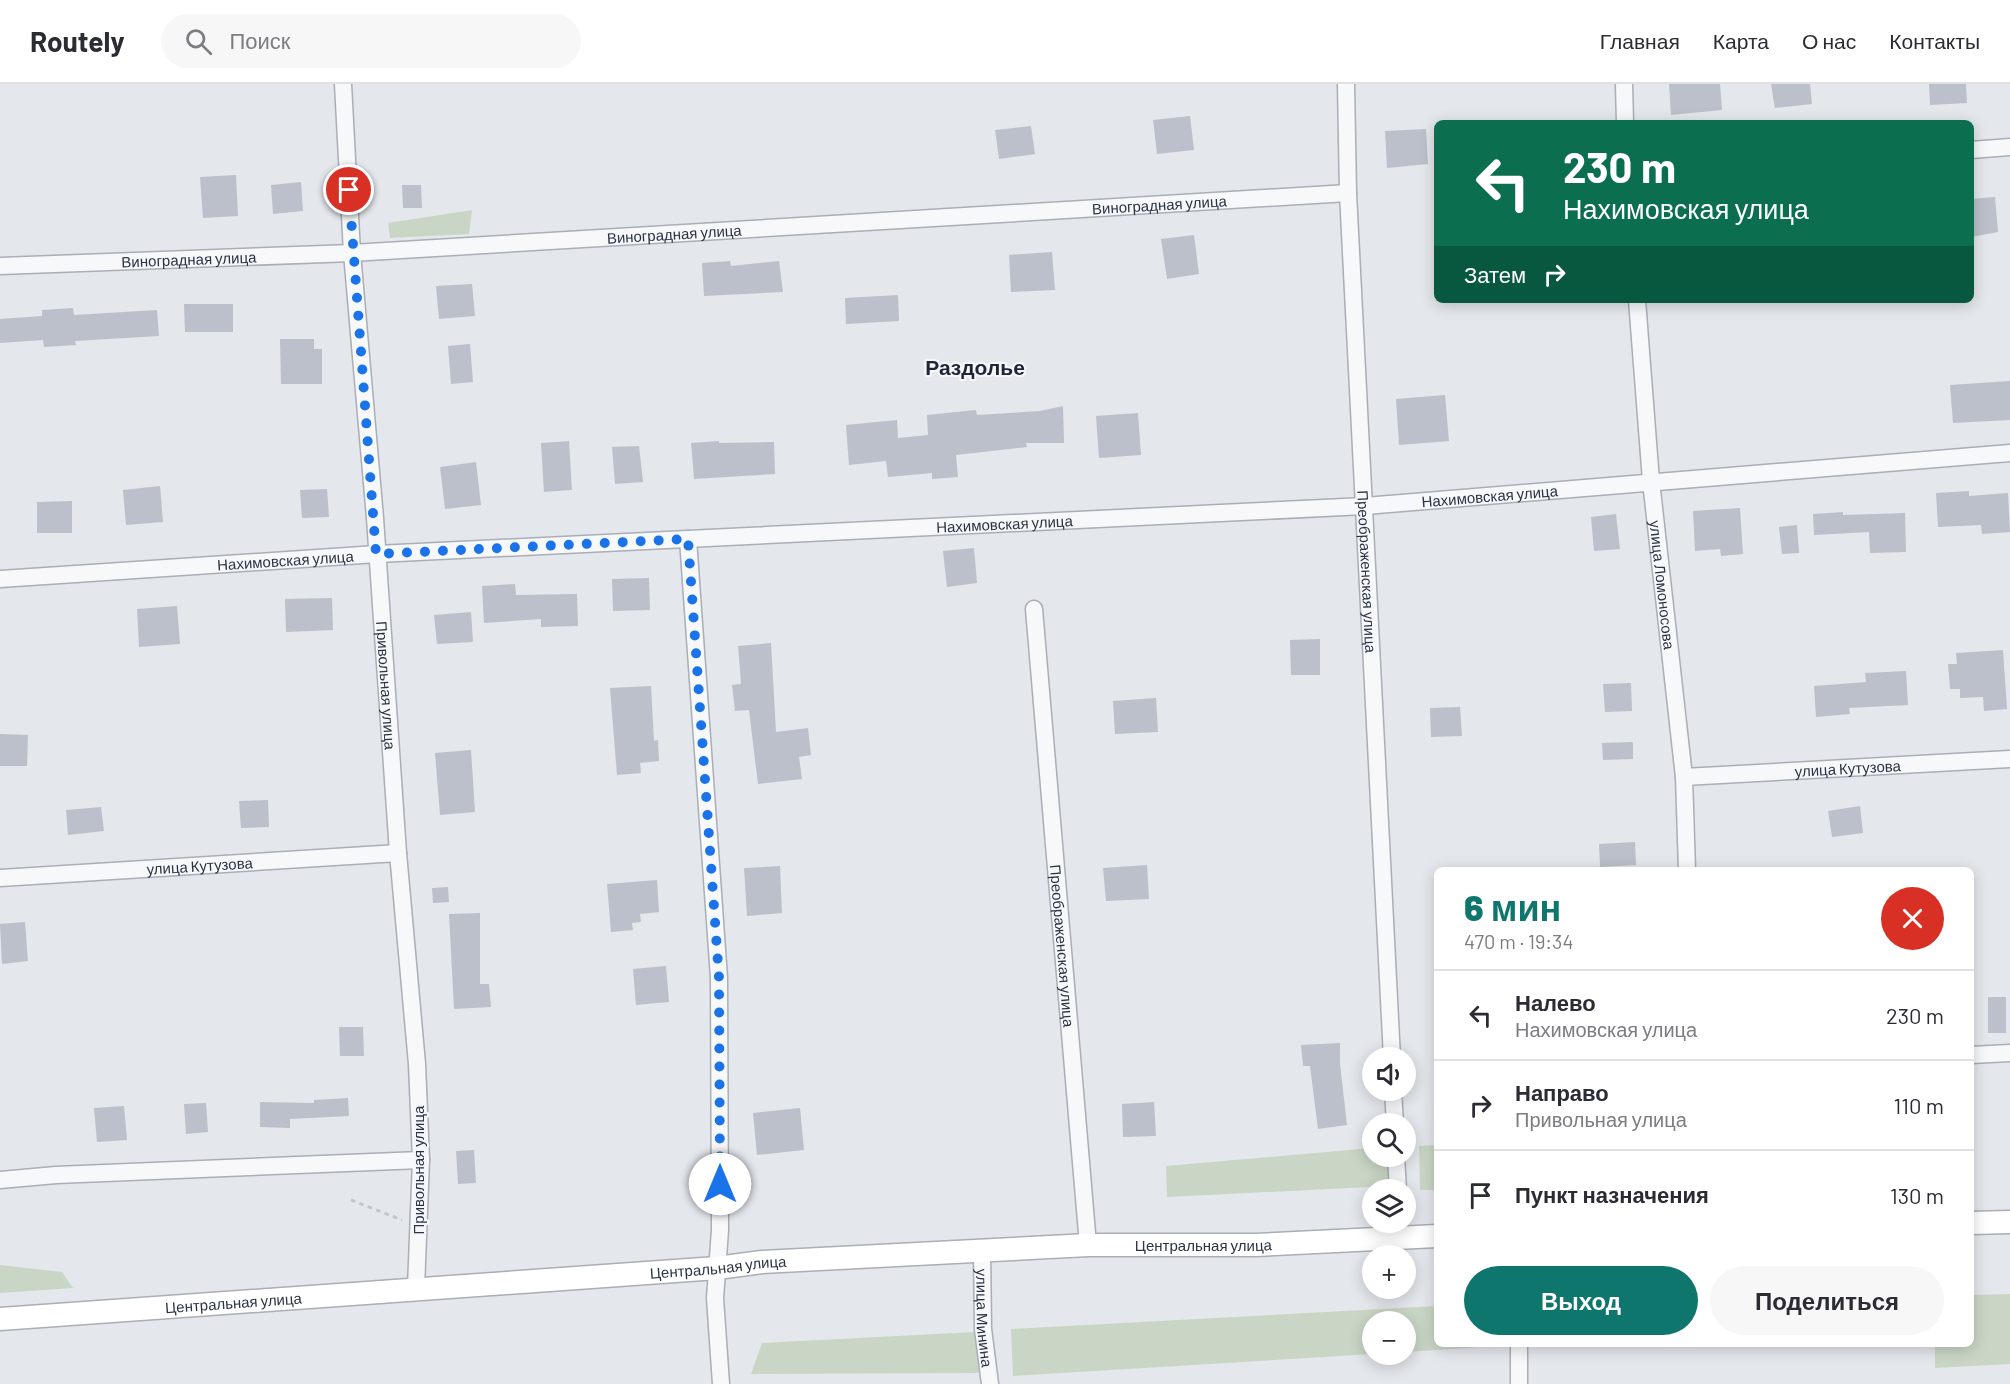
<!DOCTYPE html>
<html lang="ru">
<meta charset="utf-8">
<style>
:root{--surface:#fff;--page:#f7f7f7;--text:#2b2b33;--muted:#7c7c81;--line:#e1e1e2;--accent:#0f766e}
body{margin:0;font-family:Barlow,sans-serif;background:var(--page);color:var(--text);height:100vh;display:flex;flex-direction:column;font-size:22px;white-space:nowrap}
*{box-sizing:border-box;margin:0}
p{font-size:20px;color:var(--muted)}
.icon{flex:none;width:33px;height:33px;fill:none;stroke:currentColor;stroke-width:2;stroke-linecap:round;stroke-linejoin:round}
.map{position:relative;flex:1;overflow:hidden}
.panel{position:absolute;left:1434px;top:783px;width:540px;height:480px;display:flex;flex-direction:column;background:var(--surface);border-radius:9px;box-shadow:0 3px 15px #0003}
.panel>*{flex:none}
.guide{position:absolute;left:1434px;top:36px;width:540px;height:183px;border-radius:9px;box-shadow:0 3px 15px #0003;background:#0b6e4f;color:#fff;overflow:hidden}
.tools{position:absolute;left:1362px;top:963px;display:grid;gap:12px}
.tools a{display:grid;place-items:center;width:54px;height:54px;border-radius:50%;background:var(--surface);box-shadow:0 3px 15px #0003;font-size:30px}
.pin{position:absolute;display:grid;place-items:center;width:51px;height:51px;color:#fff;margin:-26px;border:3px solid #fff;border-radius:50%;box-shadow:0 2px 6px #0007}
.me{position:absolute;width:66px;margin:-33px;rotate:0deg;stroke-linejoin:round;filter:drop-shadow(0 0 4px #0008)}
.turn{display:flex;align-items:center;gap:21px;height:126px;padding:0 30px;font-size:27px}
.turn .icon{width:78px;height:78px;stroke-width:2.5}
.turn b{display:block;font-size:42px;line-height:51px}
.then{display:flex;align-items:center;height:57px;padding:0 30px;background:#0003;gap:12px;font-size:22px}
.round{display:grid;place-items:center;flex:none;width:63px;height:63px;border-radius:32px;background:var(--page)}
.headline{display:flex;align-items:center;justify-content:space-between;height:102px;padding:0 30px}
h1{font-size:36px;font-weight:800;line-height:45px;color:var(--accent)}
.primary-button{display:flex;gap:12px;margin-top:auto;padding:12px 30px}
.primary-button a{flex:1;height:69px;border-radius:36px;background:var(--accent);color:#fff;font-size:24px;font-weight:800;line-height:69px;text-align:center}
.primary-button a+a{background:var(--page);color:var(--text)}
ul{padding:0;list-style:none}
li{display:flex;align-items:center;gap:18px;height:90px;padding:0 30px;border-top:2px solid var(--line)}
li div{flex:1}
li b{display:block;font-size:22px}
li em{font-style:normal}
header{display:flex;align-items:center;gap:36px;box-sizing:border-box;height:84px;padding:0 30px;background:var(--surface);border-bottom:2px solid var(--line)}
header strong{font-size:28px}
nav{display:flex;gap:33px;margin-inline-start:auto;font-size:21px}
.search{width:420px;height:54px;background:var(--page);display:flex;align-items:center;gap:15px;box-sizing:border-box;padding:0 21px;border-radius:33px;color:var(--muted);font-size:22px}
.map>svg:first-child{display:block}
.green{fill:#c9d6c5}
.building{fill:#bbc0ca}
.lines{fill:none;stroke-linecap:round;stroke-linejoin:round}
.street-casing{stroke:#a9aeb7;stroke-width:19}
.secondary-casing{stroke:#a9aeb7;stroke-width:25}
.path{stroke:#c2c5cb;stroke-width:3;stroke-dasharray:4.5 4.5;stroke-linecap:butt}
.street{stroke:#f7f8fa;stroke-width:16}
.secondary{stroke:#fff;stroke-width:22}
.route{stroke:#1a73e8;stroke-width:10;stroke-dasharray:0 18}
.labels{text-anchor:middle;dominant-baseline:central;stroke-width:4.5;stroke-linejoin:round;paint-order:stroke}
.street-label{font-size:15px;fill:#2b3445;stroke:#f4f6f9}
.district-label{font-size:21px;font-weight:bold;fill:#1d2536;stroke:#f4f6f9}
</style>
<header>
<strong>Routely</strong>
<div class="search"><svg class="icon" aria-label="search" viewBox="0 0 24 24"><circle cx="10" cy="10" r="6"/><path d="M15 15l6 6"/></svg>Поиск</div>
<nav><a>Главная</a><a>Карта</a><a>О нас</a><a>Контакты</a></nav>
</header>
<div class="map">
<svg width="2010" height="1300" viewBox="0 0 2010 1300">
<rect width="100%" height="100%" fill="#e4e7ec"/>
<!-- green -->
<g class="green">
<polygon points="472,126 469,150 390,154 388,139"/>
<polygon points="1437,1061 1437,1106 1420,1106 1419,1062"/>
<polygon points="1372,1064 1372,1072 1388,1073 1390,1102 1167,1113 1166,1082"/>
<polygon points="0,1181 62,1188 73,1204 0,1209"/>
<polygon points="2010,1210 2010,1280 1935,1284 1935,1260 1971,1260 1971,1211"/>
<polygon points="1437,1222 1437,1260 1528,1260 1406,1268 1406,1238 1372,1238 1372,1270 1013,1292 1011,1245"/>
<polygon points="975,1248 979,1289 751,1290 762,1259"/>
</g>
<!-- building -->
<g class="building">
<polygon points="1669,0 1720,0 1722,26 1671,31"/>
<polygon points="1771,0 1810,0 1812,20 1775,24"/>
<polygon points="1929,0 1966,0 1967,19 1930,21"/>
<polygon points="1190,32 1194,66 1157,70 1153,36"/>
<polygon points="1031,42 1035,70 999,75 995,46"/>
<polygon points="1426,45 1428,80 1387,84 1385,47"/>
<polygon points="236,91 238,132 203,134 200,93"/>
<polygon points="301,98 303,127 273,130 271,101"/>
<polygon points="402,101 421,101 422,124 403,124"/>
<polygon points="1995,113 1998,148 1971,153 1971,115"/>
<polygon points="1194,151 1199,190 1167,195 1161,155"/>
<polygon points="1052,168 1055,206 1011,208 1009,171"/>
<polygon points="730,177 731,182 779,177 783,208 704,212 702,179"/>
<polygon points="472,200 475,232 439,235 436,202"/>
<polygon points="898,211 899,237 846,240 845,214"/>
<polygon points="184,220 233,220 233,248 185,248"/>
<polygon points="73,224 74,231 157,226 159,252 75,257 76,261 44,263 43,256 0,259 0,235 42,232 42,226"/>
<polygon points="280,255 314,255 314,265 322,265 322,300 281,300"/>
<polygon points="470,260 473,298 451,300 448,262"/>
<polygon points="2010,297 2010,336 1953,339 1950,301"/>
<polygon points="1445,311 1449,357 1399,361 1396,315"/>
<polygon points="1063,322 1064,359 1026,359 1027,363 956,371 958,393 932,395 932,389 888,393 886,377 849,381 846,341 897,336 898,354 928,351 927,331 976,326 977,331 1040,327"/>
<polygon points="1138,329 1141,371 1099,374 1096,332"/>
<polygon points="569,357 572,406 544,408 541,359"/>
<polygon points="719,357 719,359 774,358 775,390 694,395 691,359"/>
<polygon points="639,362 643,398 615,400 612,363"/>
<polygon points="476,378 481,421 445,425 440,383"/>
<polygon points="160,402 163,438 126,441 123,406"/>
<polygon points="327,405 329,433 302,434 300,406"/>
<polygon points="1969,407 1969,412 2008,409 2010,448 1982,450 1981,441 1938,443 1936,409"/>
<polygon points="72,417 72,449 37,449 37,418"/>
<polygon points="1740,424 1743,470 1721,472 1720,465 1695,467 1693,427"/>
<polygon points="1843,428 1843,431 1905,429 1906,468 1870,469 1869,448 1814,451 1813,430"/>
<polygon points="1616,430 1620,465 1594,467 1591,433"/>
<polygon points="1797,441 1799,469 1782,470 1779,443"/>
<polygon points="974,464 977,499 947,503 943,467"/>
<polygon points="649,494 650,526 613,527 612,495"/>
<polygon points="515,500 516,511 577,510 578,542 541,543 541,535 484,539 482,502"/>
<polygon points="332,514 333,546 286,548 285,515"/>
<polygon points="177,522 180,560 139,563 137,525"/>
<polygon points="471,528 473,558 437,560 434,531"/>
<polygon points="1320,555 1320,591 1291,591 1290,556"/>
<polygon points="771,559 776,648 808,644 811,671 799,673 802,695 758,700 749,626 735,627 732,601 741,600 738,562"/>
<polygon points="2003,566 2007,625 1984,627 1983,613 1960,614 1960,605 1950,605 1948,580 1957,580 1956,569"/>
<polygon points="1906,587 1908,621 1849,624 1850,630 1816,633 1814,602 1866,598 1865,589"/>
<polygon points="1631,599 1632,627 1605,628 1603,600"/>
<polygon points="651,602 654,657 658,656 659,677 640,679 641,689 617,691 610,604"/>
<polygon points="1156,614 1158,648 1115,650 1113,617"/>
<polygon points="1460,623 1462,652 1431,653 1430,624"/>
<polygon points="0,650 28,651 27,682 0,682"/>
<polygon points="1633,658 1633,675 1603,676 1602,659"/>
<polygon points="471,666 475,728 440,731 435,669"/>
<polygon points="268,716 269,743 241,744 239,717"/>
<polygon points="1860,722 1863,749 1832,753 1828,727"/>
<polygon points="101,723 104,747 68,751 66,726"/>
<polygon points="1635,758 1636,781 1600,783 1599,760"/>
<polygon points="1147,781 1149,815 1106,817 1103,784"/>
<polygon points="780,782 782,829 747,832 744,784"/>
<polygon points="657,796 659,828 640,830 641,838 632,839 633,846 611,848 607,800"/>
<polygon points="448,803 449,818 433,819 432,804"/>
<polygon points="480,829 480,900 489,900 491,923 454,925 449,830"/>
<polygon points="25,838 28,877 2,880 0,840"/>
<polygon points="666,882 669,918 636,921 633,885"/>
<rect x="1988" y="913" width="18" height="36"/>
<polygon points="339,943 363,943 364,972 340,972"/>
<polygon points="1340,959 1340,980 1347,1041 1318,1045 1310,982 1303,982 1301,961"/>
<polygon points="348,1014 349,1032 290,1035 290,1044 260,1043 260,1018 314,1019 314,1016"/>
<polygon points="1154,1018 1156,1052 1123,1053 1122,1020"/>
<polygon points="206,1019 208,1048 186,1050 184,1020"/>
<polygon points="124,1022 127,1056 97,1058 94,1024"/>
<polygon points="800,1024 804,1066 757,1071 753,1029"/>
<polygon points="474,1066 476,1099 458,1100 456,1067"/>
</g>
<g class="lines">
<!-- street casing -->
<g class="street-casing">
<g id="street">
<path id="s1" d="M343,0l9,169 23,265 23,335 19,211 4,96 -5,128"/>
<path id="s2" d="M1346,0l2,109 44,865"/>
<polyline points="1624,0 1625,39"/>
<polyline points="1971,66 2010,63"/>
<path id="s3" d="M0,182l352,-13 996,-60"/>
<path id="s4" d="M1637,216l14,181 33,296 3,93"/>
<polyline points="688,455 719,894 720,1146 715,1214 721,1300"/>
<path id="s5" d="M0,495l377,-25 988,-48 645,-53"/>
<path id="s6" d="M1034,525l54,636"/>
<path id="s7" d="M1684,693l326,-18"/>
<path id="s8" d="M0,794l398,-25"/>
<polyline points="1971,971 2010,969"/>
<polyline points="1393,1006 1395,1040"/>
<polyline points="1396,1072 1398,1106"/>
<polyline points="0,1096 56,1091 421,1076"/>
<path id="s9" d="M982,1166l1,79 7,55"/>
<polyline points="1519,1260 1519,1300"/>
</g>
</g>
<!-- secondary casing -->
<g class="secondary-casing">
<g id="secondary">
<polyline points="1971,1139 2010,1138"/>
<path id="s10" d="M0,1235l717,-51 45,-6 326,-17h168l181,-9"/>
</g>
</g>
<!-- path -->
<polyline class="path" points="351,1116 402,1136"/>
<!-- street -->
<use href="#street" class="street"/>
<!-- secondary -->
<use href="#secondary" class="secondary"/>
</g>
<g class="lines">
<!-- route -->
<polyline class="route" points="349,106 376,470 688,455 719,894 720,1100"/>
</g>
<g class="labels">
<!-- street labels -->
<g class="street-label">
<text stroke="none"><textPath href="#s3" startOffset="1161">Виноградная улица</textPath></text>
<text stroke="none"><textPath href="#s3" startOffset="675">Виноградная улица</textPath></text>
<text stroke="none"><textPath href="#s3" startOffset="189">Виноградная улица</textPath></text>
<text stroke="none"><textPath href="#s5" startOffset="1492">Нахимовская улица</textPath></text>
<text stroke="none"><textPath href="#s5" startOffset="1006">Нахимовская улица</textPath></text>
<text stroke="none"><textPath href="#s5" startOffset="286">Нахимовская улица</textPath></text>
<text stroke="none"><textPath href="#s2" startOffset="488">Преображенская улица</textPath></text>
<text stroke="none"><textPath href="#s4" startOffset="286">улица Ломоносова</textPath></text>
<text stroke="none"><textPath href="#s1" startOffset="603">Привольная улица</textPath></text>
<text stroke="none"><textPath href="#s7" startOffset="164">улица Кутузова</textPath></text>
<text stroke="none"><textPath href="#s8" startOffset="200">улица Кутузова</textPath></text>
<text stroke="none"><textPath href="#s6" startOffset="338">Преображенская улица</textPath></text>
<text transform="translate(418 1086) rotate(-90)">Привольная улица</text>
<text stroke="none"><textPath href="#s10" startOffset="1206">Центральная улица</textPath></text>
<text stroke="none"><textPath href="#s10" startOffset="720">Центральная улица</textPath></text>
<text stroke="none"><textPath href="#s10" startOffset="234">Центральная улица</textPath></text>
<text stroke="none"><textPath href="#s9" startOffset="68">улица Минина</textPath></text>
</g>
<!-- district labels -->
<g class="district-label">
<text x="975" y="282">Раздолье</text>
</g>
</g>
</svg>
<div class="tools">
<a><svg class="icon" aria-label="sound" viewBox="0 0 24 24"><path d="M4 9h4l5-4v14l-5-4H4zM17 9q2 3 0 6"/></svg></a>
<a><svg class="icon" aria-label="search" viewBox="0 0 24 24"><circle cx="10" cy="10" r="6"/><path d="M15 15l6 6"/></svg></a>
<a><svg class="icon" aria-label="layers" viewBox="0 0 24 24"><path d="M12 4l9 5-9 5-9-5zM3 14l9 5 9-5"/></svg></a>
<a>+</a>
<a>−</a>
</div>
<div class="pin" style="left:349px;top:106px;background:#d93025"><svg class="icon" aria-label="arrive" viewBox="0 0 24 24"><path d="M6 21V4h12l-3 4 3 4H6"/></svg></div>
<svg class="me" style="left:720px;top:1100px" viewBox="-20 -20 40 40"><circle r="19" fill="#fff"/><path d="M0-13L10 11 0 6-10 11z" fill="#1a73e8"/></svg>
<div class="guide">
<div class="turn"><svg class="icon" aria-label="left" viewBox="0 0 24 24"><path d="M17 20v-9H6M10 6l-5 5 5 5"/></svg><div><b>230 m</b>Нахимовская улица</div></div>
<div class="then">Затем<svg class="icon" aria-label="right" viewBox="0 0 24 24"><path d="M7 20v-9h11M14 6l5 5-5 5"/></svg></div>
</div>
<section class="panel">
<div class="headline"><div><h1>6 мин</h1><p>470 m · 19:34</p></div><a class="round" style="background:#d93025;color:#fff"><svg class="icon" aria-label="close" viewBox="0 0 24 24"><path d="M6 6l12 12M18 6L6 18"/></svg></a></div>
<ul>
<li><svg class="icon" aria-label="left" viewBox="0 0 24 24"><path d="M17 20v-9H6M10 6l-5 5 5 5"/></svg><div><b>Налево</b><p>Нахимовская улица</p></div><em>230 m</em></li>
<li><svg class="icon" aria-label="right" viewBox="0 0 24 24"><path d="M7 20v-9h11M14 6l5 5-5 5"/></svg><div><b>Направо</b><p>Привольная улица</p></div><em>110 m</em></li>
<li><svg class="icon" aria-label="arrive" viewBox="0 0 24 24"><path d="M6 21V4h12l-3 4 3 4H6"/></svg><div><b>Пункт назначения</b></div><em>130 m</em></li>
</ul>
<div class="primary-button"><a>Выход</a><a>Поделиться</a></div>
</section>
</div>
